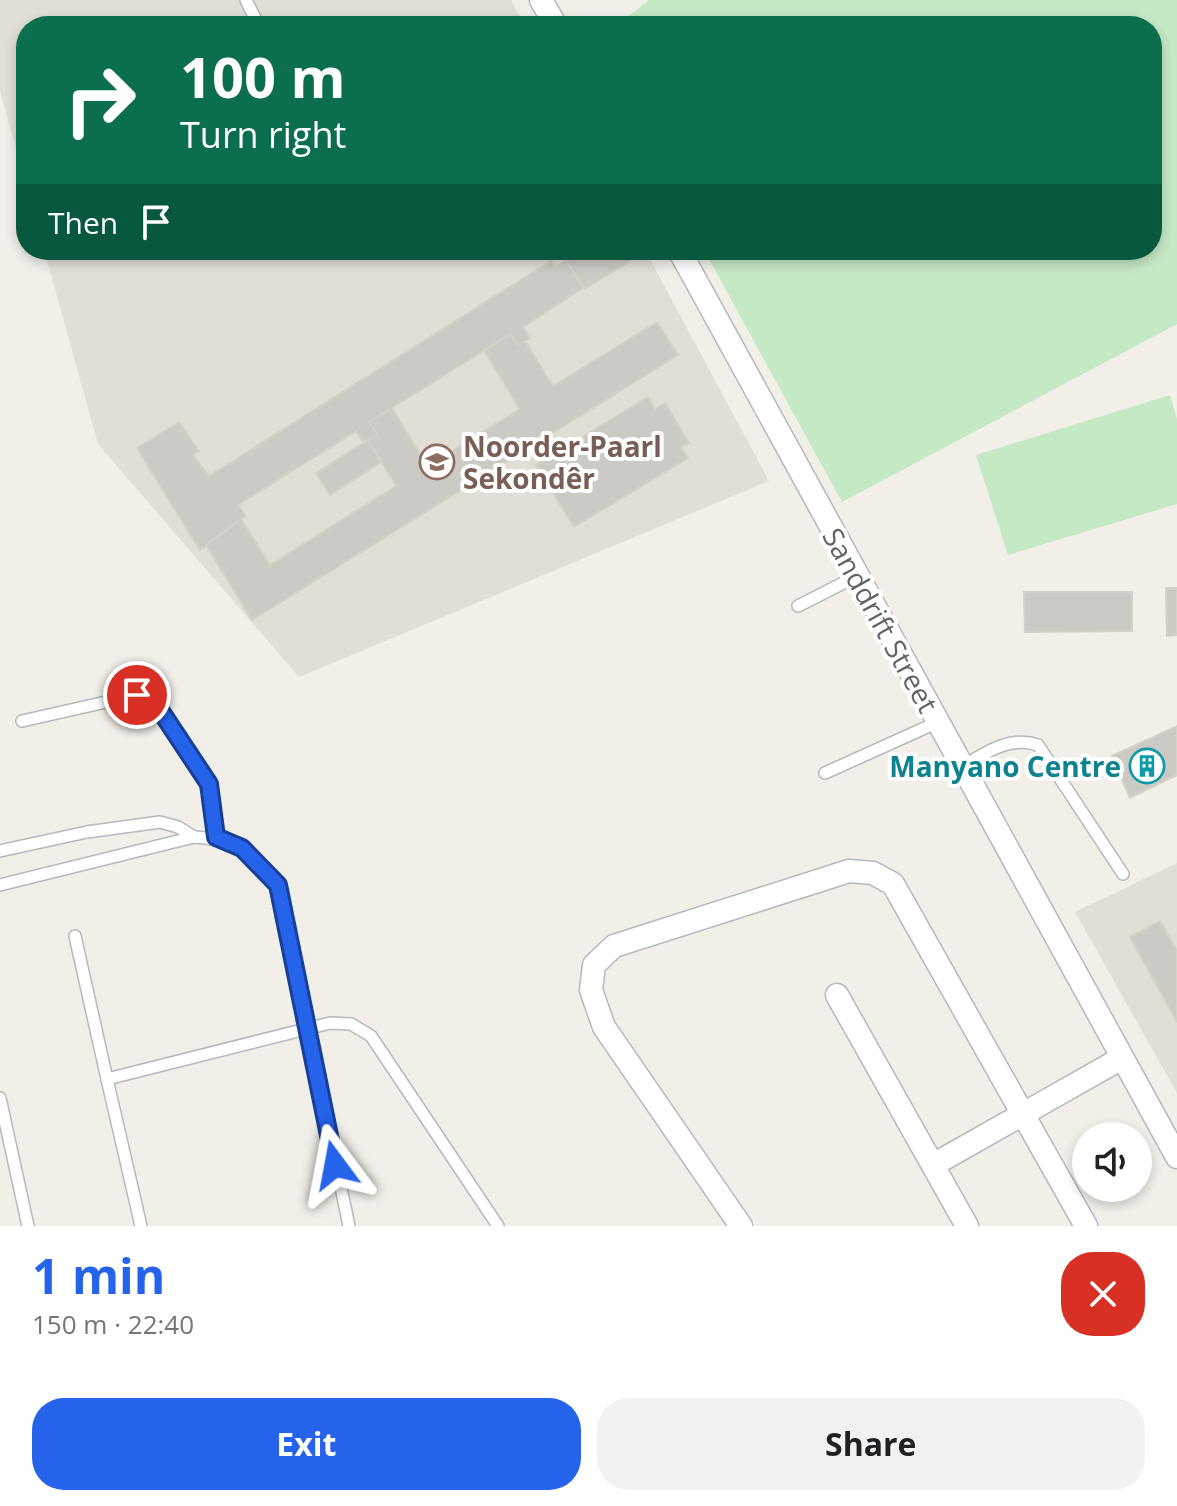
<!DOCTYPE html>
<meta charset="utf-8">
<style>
:root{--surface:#fff;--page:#f2f2f2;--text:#202124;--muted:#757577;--accent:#2563eb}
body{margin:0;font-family:"Open Sans",sans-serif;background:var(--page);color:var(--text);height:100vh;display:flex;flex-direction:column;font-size:30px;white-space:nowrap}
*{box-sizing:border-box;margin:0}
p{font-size:26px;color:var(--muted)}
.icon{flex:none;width:44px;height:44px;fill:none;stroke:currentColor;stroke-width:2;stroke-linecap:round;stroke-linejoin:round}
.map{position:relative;height:1226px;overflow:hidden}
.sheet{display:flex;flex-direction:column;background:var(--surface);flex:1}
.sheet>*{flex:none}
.hud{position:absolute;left:16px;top:16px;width:1146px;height:244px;border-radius:32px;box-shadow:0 4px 12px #0003;background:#0b6e4f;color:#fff;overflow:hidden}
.fabs{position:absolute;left:1072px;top:1122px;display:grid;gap:16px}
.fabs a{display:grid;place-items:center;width:80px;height:80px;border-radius:50%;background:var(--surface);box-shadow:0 4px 12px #0003;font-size:40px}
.pin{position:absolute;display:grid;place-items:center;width:68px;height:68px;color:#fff;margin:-34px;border:4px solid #fff;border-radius:50%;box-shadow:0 2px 8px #0007}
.me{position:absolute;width:88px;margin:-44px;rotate:347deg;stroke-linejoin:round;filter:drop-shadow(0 0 6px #0008)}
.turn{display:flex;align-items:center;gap:28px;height:168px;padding:0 32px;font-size:36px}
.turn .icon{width:104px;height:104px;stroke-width:2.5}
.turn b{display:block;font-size:56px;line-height:68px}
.then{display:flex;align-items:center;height:76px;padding:0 32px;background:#0003;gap:16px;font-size:30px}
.round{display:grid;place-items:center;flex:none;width:84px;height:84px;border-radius:32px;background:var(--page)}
.overview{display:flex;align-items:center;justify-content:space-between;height:136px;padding:0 32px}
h1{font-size:48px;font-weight:700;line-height:60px;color:var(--accent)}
.cta{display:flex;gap:16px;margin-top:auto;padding:16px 32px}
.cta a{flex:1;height:92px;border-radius:32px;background:var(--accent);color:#fff;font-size:32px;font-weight:700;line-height:92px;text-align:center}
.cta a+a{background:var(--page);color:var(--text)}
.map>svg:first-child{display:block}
.education{fill:#e1ded6}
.green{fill:#c5e8c5}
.building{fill:#cccac5;stroke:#d6d1c6;stroke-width:2}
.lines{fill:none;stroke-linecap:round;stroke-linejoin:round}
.service-casing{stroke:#b5b8bc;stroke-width:14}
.minor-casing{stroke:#b5b8bc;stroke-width:25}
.service{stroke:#fff;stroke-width:11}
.minor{stroke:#fff;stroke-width:22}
.route-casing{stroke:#184099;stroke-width:20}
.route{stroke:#2563eb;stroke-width:14}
.labels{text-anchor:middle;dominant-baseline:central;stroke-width:8;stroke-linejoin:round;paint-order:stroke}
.education-label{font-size:28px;font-weight:bold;fill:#785e54;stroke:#fff;text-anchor:start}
.street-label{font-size:28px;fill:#5f6368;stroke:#fff}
.culture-label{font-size:28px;font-weight:bold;fill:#0d838f;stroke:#fff;text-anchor:end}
</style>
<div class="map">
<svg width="1177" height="1226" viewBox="0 0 1177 1226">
<rect width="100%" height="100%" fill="#f1efe8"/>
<!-- education -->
<g class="education">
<polygon points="0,0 511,0 525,26 26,26 26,185 0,91"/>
<polygon points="44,250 645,250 769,481 299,677 98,444"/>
<polygon points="1177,863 1177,1093 1075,912"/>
</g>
<!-- green -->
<g class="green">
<polygon points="649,0 1177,0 1177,324 842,502 704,250 1152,250 1152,26 616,26"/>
<polygon points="1170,395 1177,419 1177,504 1008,555 976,455"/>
</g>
<!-- building -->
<g class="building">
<polygon points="560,250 623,250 630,261 585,289"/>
<polygon points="566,260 583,288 523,327 530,338 518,345 511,334 369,422 377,434 363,442 356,431 238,505 246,516 200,550 137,448 179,422 199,451 193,455 209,476 551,261 555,267"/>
<polygon points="657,322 678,355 252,620 206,545 241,519 270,565 396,486 368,440 377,434 369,422 392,408 427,466 520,409 484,351 511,334 518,345 525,341 553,386"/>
<polygon points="648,397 655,409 665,403 689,443 681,447 688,458 574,527 536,465"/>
<polygon points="368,440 381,462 330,495 316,473"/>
<polygon points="1166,588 1177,588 1177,635 1167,636"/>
<polygon points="1024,592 1132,592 1132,631 1025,632"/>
<polygon points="1177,726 1177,775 1130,798 1112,756"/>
<polygon points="1160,921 1177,951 1177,1022 1130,937"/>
</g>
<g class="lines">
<!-- service casing -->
<g class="service-casing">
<g id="service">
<polyline points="246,0 259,26"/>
<polyline points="798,606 857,576"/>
<polyline points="22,721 137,695 156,704 209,784 216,837"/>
<path d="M962,767c22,-14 49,-32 76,-22l85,129"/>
<polyline points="825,773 938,722"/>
<polyline points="0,851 87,832 160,822 178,827 194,837"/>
<path d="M0,885l194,-48c40,1 57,21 84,48l71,341"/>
<polyline points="75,936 107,1079"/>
<polyline points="0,1098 28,1226"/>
<polyline points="141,1226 107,1079 330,1023 351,1024 371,1036 498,1226"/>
</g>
</g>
<!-- minor casing -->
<g class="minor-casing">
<g id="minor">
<polyline points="541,0 556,26"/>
<polyline points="679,250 1177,1157"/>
<polyline points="837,995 967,1226"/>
<polyline points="933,1165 1122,1058"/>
<polyline points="741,1226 604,1027 591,990 594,965 614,946 849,871 873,873 893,884 1086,1226"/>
</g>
</g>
<!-- service -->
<use href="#service" class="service"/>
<!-- minor -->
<use href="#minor" class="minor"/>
</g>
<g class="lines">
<!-- route casing -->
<g class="route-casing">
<polyline id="route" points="137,695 156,704 209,784 216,837 242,848 278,885 335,1165"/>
</g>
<!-- route -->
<use href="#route" class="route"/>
</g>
<!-- icons -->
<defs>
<g id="school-ring" transform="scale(1.8)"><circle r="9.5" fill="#fff" stroke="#8d6e63" stroke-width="1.5"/><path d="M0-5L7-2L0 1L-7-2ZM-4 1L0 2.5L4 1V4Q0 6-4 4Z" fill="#8d6e63"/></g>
<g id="building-ring" transform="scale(1.8)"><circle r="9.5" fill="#fff" stroke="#0f9aa8" stroke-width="1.5"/><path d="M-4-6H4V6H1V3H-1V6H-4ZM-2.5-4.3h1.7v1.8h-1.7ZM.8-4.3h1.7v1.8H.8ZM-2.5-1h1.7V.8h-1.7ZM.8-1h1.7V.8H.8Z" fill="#0f9aa8"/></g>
</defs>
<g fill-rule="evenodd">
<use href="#school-ring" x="437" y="462"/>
<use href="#building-ring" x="1147" y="766"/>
</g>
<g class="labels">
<!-- education labels -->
<g class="education-label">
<text x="463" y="446">Noorder-Paarl<tspan x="463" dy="32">Sekondêr</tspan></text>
</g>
<!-- street labels -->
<g class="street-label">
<text transform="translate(881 620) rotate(61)">Sanddrift Street</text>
</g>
<!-- culture labels -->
<g class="culture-label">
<text x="1121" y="766">Manyano Centre</text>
</g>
</g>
</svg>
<div class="fabs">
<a><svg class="icon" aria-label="sound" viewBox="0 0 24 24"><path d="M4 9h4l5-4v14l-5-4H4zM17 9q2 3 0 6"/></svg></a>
</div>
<div class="pin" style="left:137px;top:695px;background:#d93025"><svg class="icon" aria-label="arrive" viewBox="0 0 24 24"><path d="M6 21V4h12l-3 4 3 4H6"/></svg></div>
<svg class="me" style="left:335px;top:1165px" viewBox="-20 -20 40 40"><path d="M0-17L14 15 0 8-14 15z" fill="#2563eb" stroke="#fff" stroke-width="4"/></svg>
<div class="hud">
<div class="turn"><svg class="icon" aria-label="right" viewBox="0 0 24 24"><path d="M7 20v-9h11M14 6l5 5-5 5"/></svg><div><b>100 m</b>Turn right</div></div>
<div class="then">Then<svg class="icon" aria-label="arrive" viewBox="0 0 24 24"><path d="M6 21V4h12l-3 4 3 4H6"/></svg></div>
</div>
</div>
<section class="sheet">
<div class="overview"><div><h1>1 min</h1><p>150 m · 22:40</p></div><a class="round" style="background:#d93025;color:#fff"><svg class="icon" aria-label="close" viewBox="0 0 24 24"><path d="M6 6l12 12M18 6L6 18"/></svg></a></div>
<div class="cta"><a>Exit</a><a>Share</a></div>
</section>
